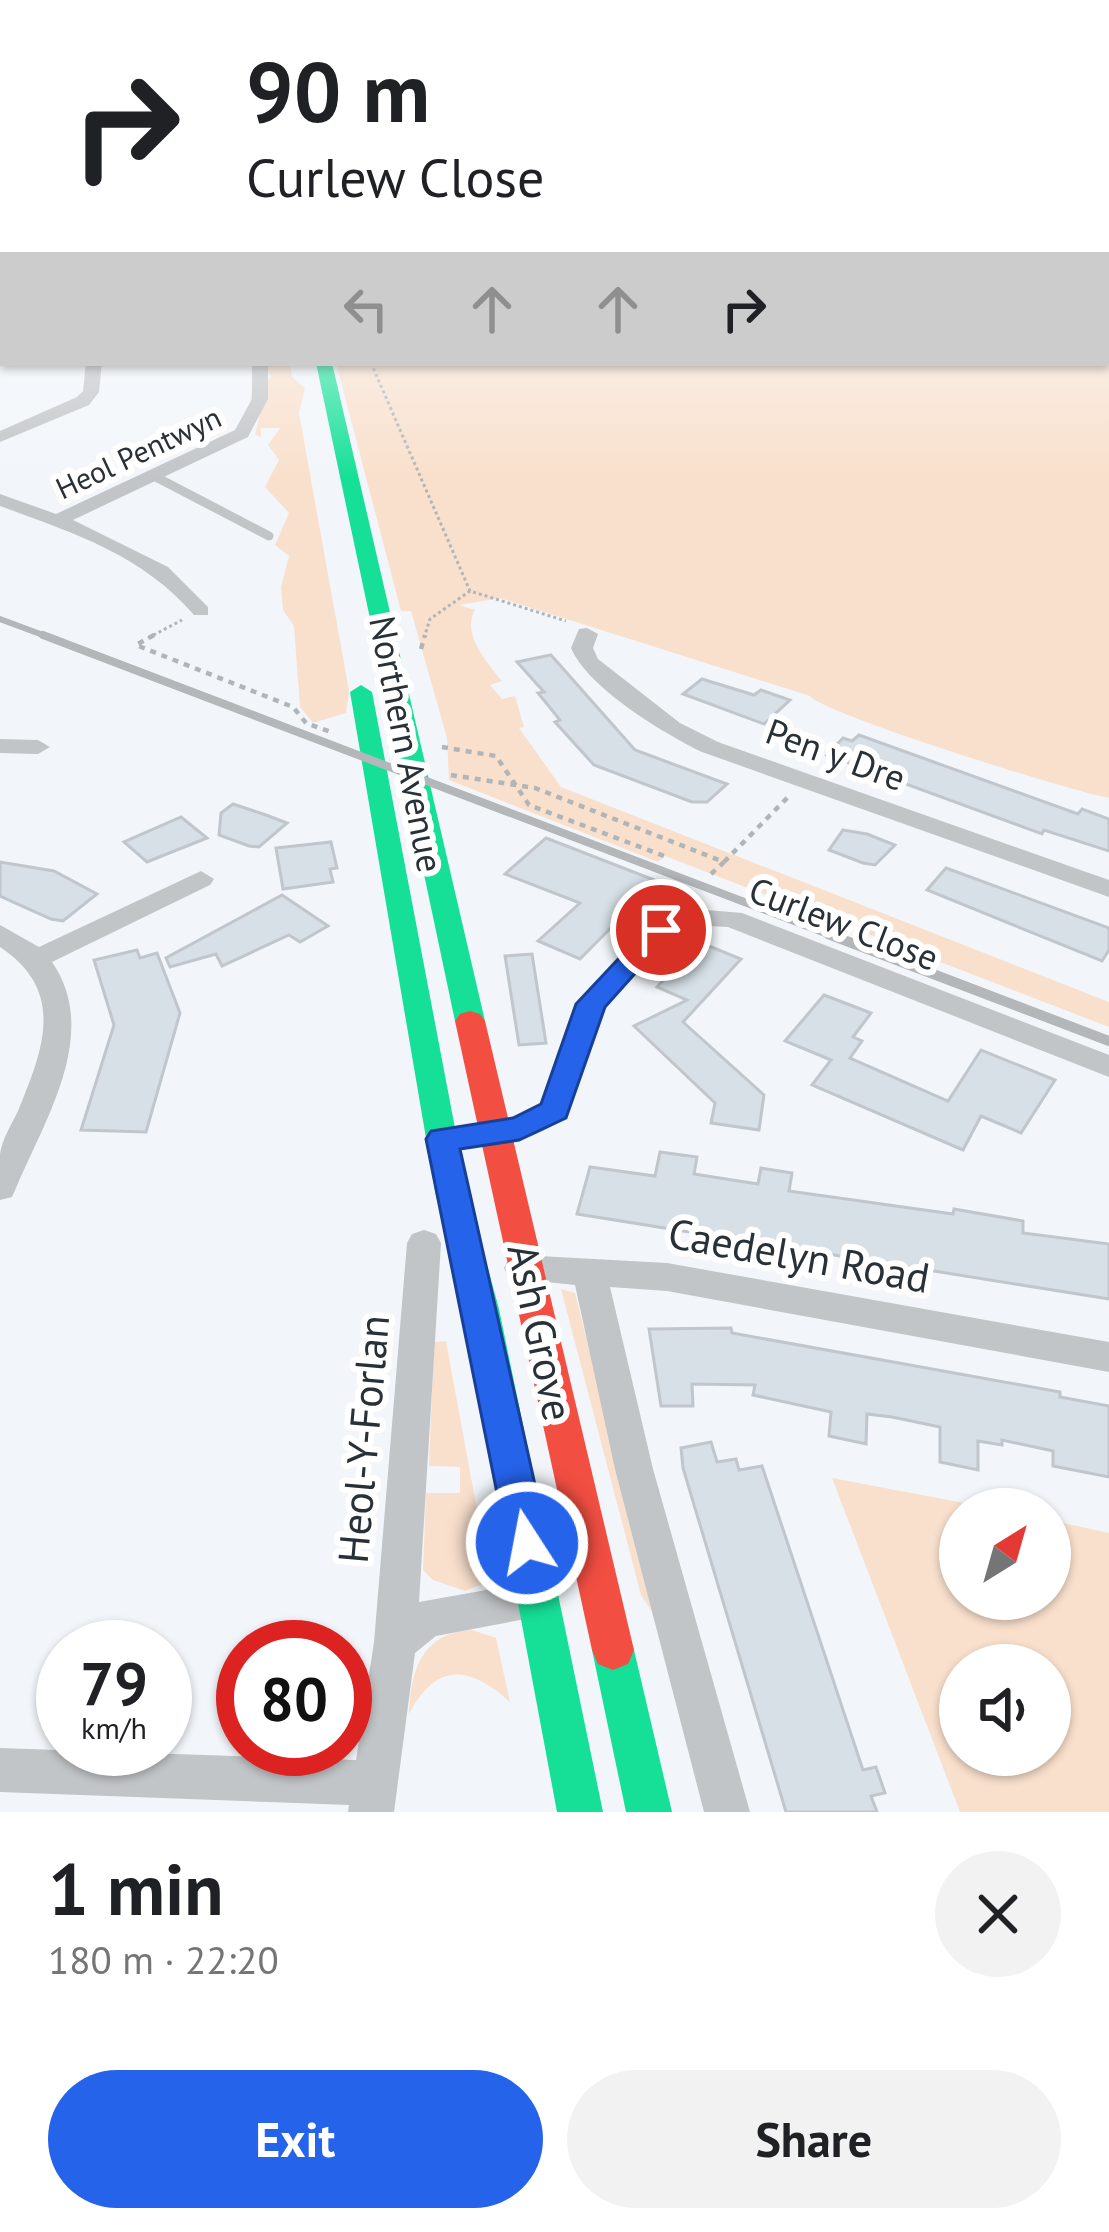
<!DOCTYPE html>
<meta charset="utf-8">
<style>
:root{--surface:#fff;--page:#f2f2f2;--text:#202124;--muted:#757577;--accent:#2563eb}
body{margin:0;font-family:"PT Sans",sans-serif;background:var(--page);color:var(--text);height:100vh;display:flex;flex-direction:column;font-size:45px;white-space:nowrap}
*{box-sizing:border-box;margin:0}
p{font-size:39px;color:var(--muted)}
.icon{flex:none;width:66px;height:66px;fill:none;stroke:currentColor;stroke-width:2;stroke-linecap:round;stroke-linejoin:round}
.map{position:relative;height:1812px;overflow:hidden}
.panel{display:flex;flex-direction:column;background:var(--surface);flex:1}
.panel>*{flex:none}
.hud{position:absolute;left:0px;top:0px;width:1110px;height:366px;box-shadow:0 3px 9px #0004;background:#fff;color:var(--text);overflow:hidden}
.needle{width:78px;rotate:37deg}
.buttons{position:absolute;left:939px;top:1488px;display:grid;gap:24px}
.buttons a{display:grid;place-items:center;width:132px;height:132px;border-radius:50%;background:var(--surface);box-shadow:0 3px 9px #0004;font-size:60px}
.speed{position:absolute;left:36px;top:1620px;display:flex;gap:24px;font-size:60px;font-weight:700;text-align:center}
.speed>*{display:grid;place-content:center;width:156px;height:156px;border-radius:50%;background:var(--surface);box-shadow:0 3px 9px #0004;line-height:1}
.speed small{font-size:30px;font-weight:400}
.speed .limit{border:18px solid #d22;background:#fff;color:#111}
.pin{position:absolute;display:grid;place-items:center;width:102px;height:102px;color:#fff;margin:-51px;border:6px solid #fff;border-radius:50%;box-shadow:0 3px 12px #0007}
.me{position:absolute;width:132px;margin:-66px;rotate:349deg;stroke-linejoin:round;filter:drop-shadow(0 0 9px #0008)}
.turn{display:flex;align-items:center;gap:42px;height:252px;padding:0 48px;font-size:54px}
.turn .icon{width:156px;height:156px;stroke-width:2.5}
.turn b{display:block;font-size:84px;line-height:102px}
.lanes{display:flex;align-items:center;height:114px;padding:0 48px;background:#0003;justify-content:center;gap:60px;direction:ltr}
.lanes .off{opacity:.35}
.round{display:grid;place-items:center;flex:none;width:126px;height:126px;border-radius:63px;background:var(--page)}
.headline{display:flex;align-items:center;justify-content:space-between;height:204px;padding:0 48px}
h1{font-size:72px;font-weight:800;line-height:90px}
.action{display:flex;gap:24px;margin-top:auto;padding:24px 48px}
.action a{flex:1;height:138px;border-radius:72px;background:var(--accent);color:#fff;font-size:48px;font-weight:800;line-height:138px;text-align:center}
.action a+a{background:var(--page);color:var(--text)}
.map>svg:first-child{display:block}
.green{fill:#f9e0cc;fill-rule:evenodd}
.building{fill:#d7e0e7;stroke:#c0c6cb;stroke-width:3}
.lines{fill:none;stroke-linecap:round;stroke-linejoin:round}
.path-far1{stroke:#b1b5b8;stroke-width:3;stroke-dasharray:3 3;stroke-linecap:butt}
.path{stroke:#b1b5b8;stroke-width:4.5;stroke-dasharray:6 6;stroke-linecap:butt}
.lane{stroke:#c2c5c7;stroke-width:9}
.street{fill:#c2c5c7;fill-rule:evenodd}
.fast{fill:#16e098;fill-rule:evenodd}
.jam{fill:#f24e42;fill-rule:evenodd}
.rail-far2{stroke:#b4b7ba;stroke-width:6}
.rail-far1{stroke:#b4b7ba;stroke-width:8}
.rail{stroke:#b4b7ba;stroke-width:10}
.route{fill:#2563eb;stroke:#184099;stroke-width:3}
.labels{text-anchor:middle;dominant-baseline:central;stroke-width:12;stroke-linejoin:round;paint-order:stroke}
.far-street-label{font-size:30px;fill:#283137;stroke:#fff}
.street-label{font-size:36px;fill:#283137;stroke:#fff}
.near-street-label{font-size:42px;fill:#283137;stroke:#fff}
</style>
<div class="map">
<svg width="1109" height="1812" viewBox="0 0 1109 1812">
<rect width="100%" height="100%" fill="#f2f6fa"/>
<!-- green -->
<g class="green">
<path d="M1109,223v575c-33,-5 -288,-85 -299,-102l-310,-98 -41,7 16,5c-14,23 12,53 27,71l-12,4 12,14 13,-3 9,31 -5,1 42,59 548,215v25l-444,-171 -7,6 -209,-82 -2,-42 -36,-127h-10l-65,-248h771z"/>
<polygon points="267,363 290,363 292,377 305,388 299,413 349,691 346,713 313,723 300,707 294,626 283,610 281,587 289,556 275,545 289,513 265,487 279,460 268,445 280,428 261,428 261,437 255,434 260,414 250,403 251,394 272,376 264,371"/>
<polygon points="561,1289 575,1293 656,1618 641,1595"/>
<polygon points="446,1341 490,1581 465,1591 433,1580 423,1570 426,1493 460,1493 460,1467 429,1466 434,1342"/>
<path d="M832,1478l164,31h-36v90h90v-79l59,13v279h-149zM960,1665h90v90h-90z"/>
<path d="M472,1630l24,8 14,64c-38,-34 -72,-43 -101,12 2,-43 12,-81 63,-84z"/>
</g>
<!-- building -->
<g class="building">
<polygon points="551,655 635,750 727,784 707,802 692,802 594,765 555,722 560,720 538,693 544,692 517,662"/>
<polygon points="702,679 754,695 761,690 790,700 764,724 683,694"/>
<polygon points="859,735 1078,814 1082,809 1109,819 1109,851 1044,830 1042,834 827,755 843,738 852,741"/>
<polygon points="233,804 266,815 287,823 259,847 249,846 219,835 221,813"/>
<polygon points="181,817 207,838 147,862 124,842"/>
<polygon points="843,830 867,834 895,845 875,865 863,863 829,850"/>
<polygon points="546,838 657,881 580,959 538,941 580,903 505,874"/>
<polygon points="331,842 337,868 330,869 333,882 283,889 276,848"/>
<polygon points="0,862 54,871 97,894 63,921 51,919 0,896"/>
<polygon points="946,868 1109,928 1109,950 1102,961 927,890"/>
<polygon points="282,895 328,926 300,942 289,935 222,966 216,954 170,967 166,958"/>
<polygon points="699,942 741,959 683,1022 764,1095 759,1130 711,1123 715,1103 634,1026 687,1000 657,987"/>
<polygon points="137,950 140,958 157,953 180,1013 146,1132 81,1130 114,1025 94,960"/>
<polygon points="532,954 546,1043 519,1045 505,956"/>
<polygon points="824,995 871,1013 853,1037 862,1041 850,1058 948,1101 981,1050 1055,1080 1021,1133 981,1116 963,1150 812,1085 831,1060 785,1041"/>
<polygon points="660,1152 697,1157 694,1174 758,1184 761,1168 792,1173 789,1191 953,1214 954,1209 1023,1221 1023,1233 1109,1244 1109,1299 577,1214 590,1167 655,1176"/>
<polygon points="731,1328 732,1333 1060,1392 1060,1397 1109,1406 1109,1477 1053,1466 1053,1451 1002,1440 1002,1445 978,1441 978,1470 940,1462 940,1427 892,1417 867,1414 866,1444 829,1436 831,1412 753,1395 755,1385 692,1384 693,1406 661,1406 649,1329"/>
<polygon points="711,1442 717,1462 736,1459 739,1470 762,1466 863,1770 876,1767 885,1793 871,1796 877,1812 786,1812 683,1468 681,1448"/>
</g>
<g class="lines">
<!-- path-far1 -->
<g class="path-far1">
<polyline points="371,363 470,591"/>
<polyline points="148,638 182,620"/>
<polyline points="424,638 430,619 470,591 566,621"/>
</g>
<!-- path -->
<g class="path">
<polyline points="154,635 136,645 293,707 306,723 334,733"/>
<polyline points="421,649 425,635"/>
<polyline points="442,747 496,756 529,805 664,856"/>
<polyline points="451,775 535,788 724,862 788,797"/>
<polyline points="711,874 724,862"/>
</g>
<!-- lane -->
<polyline class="lane" points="154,476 269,536"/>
<!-- street -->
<g class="street">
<polygon points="0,275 3,275 0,284"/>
<rect x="0" y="327" width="3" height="10"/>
<polygon points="86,363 102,363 99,392 89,405 0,442 0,431 77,397 83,391"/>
<path d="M252,363h16v36l-20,38 -175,83 95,47 40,40v8h-14c-51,-60 -123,-83 -194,-109v-12l56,20 179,-84 17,-31z"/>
<path d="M587,628l11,6 -5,14 5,11 82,64 38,19 391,138v17l-407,-145c-39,-19 -114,-64 -131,-104l8,-19z"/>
<polygon points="0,739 38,740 50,747 38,754 0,753"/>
<path d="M201,871l13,8 -4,6 -158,77c49,71 -7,157 -36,226l-4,9 -12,3c0,-15 0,-32 0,-46 2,-15 12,-30 18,-43 26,-63 48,-120 -18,-164v-22l39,22z"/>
<path d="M684,908l58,5 367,142v22l-381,-150 -39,-2 -18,11 -67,71 -39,111c-24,16 -61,33 -90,24l-5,-8 5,-8 48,-11 18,-11 40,-107 70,-73z"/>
<polygon points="424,1230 436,1234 441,1243 419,1602 537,1581 552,1586 558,1600 552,1614 436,1636 415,1653 394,1812 348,1812 349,1805 0,1792 0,1748 356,1760 374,1642 407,1243 412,1234"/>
<polygon points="521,1255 667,1263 1109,1342 1109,1372 667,1291 610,1287 653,1469 750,1812 704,1812 615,1469 575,1285 509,1278 504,1268 509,1258"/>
</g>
<!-- fast -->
<g class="fast">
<polygon points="316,363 332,363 485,1021 480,1028 460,1028 455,1021"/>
<polygon points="361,685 372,692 467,1191 499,1309 603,1812 557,1812 463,1309 435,1191 350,692"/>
<polygon points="613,1630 628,1636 634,1650 672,1812 626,1812 592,1650 598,1636"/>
</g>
<!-- jam -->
<polygon class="jam" points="470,1011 480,1014 485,1021 634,1650 628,1664 613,1670 598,1664 592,1650 455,1021 460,1014"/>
<!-- rail-far2 -->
<polyline class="rail-far2" points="0,619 51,638"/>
<!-- rail-far1 -->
<polyline class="rail-far1" points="43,635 836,937"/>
<!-- rail -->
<polyline class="rail" points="828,934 1109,1041"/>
</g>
<!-- sky -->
<linearGradient id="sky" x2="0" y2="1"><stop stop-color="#a7b2be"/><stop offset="0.47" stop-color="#f9fbfd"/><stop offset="1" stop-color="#f9fbfd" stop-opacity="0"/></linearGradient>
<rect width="1109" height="477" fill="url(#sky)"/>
<!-- route -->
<polygon class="route" points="661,921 674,930 605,1007 566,1118 519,1140 460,1149 548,1543 542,1556 527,1562 513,1556 507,1543 426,1139 431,1131 513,1118 541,1104 576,1004 651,924"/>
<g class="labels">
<!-- far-street labels -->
<g class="far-street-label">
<text transform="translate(138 452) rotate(-25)">Heol Pentwyn</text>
</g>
<!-- street labels -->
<g class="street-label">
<text transform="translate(407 744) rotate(79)">Northern Avenue</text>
<text transform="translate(836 754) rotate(20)">Pen y Dre</text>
<text transform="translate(844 923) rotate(21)">Curlew Close</text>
</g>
<!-- near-street labels -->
<g class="near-street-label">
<text transform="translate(799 1255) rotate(10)">Caedelyn Road</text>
<text transform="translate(541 1332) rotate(78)">Ash Grove</text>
<text transform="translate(363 1439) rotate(-85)">Heol-Y-Forlan</text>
</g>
</g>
</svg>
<div class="buttons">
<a><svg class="needle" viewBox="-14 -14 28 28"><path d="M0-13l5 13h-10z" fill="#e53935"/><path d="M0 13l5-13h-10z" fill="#757577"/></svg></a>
<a><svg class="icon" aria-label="sound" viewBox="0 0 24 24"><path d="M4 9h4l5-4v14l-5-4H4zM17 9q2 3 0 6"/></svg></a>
</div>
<div class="speed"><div>79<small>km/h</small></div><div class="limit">80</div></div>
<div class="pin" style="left:661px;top:930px;background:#d93025"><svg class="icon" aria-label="arrive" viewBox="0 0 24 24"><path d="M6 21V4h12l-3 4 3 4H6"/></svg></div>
<svg class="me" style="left:527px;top:1543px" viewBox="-20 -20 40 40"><circle r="17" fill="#2563eb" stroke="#fff" stroke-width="3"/><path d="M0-11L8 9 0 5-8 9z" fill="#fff"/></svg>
<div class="hud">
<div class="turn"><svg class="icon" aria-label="right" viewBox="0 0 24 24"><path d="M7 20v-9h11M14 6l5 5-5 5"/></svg><div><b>90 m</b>Curlew Close</div></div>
<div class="lanes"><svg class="icon off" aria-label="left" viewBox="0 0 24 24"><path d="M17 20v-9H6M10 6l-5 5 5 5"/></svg><svg class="icon off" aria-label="ahead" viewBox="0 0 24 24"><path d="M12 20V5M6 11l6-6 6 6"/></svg><svg class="icon off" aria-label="ahead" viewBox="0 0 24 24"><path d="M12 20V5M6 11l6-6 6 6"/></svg><svg class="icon" aria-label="right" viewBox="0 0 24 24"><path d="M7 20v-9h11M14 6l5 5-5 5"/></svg></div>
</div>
</div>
<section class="panel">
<div class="headline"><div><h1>1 min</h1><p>180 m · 22:20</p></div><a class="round"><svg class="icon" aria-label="close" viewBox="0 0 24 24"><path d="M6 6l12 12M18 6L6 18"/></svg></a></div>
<div class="action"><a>Exit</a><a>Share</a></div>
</section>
